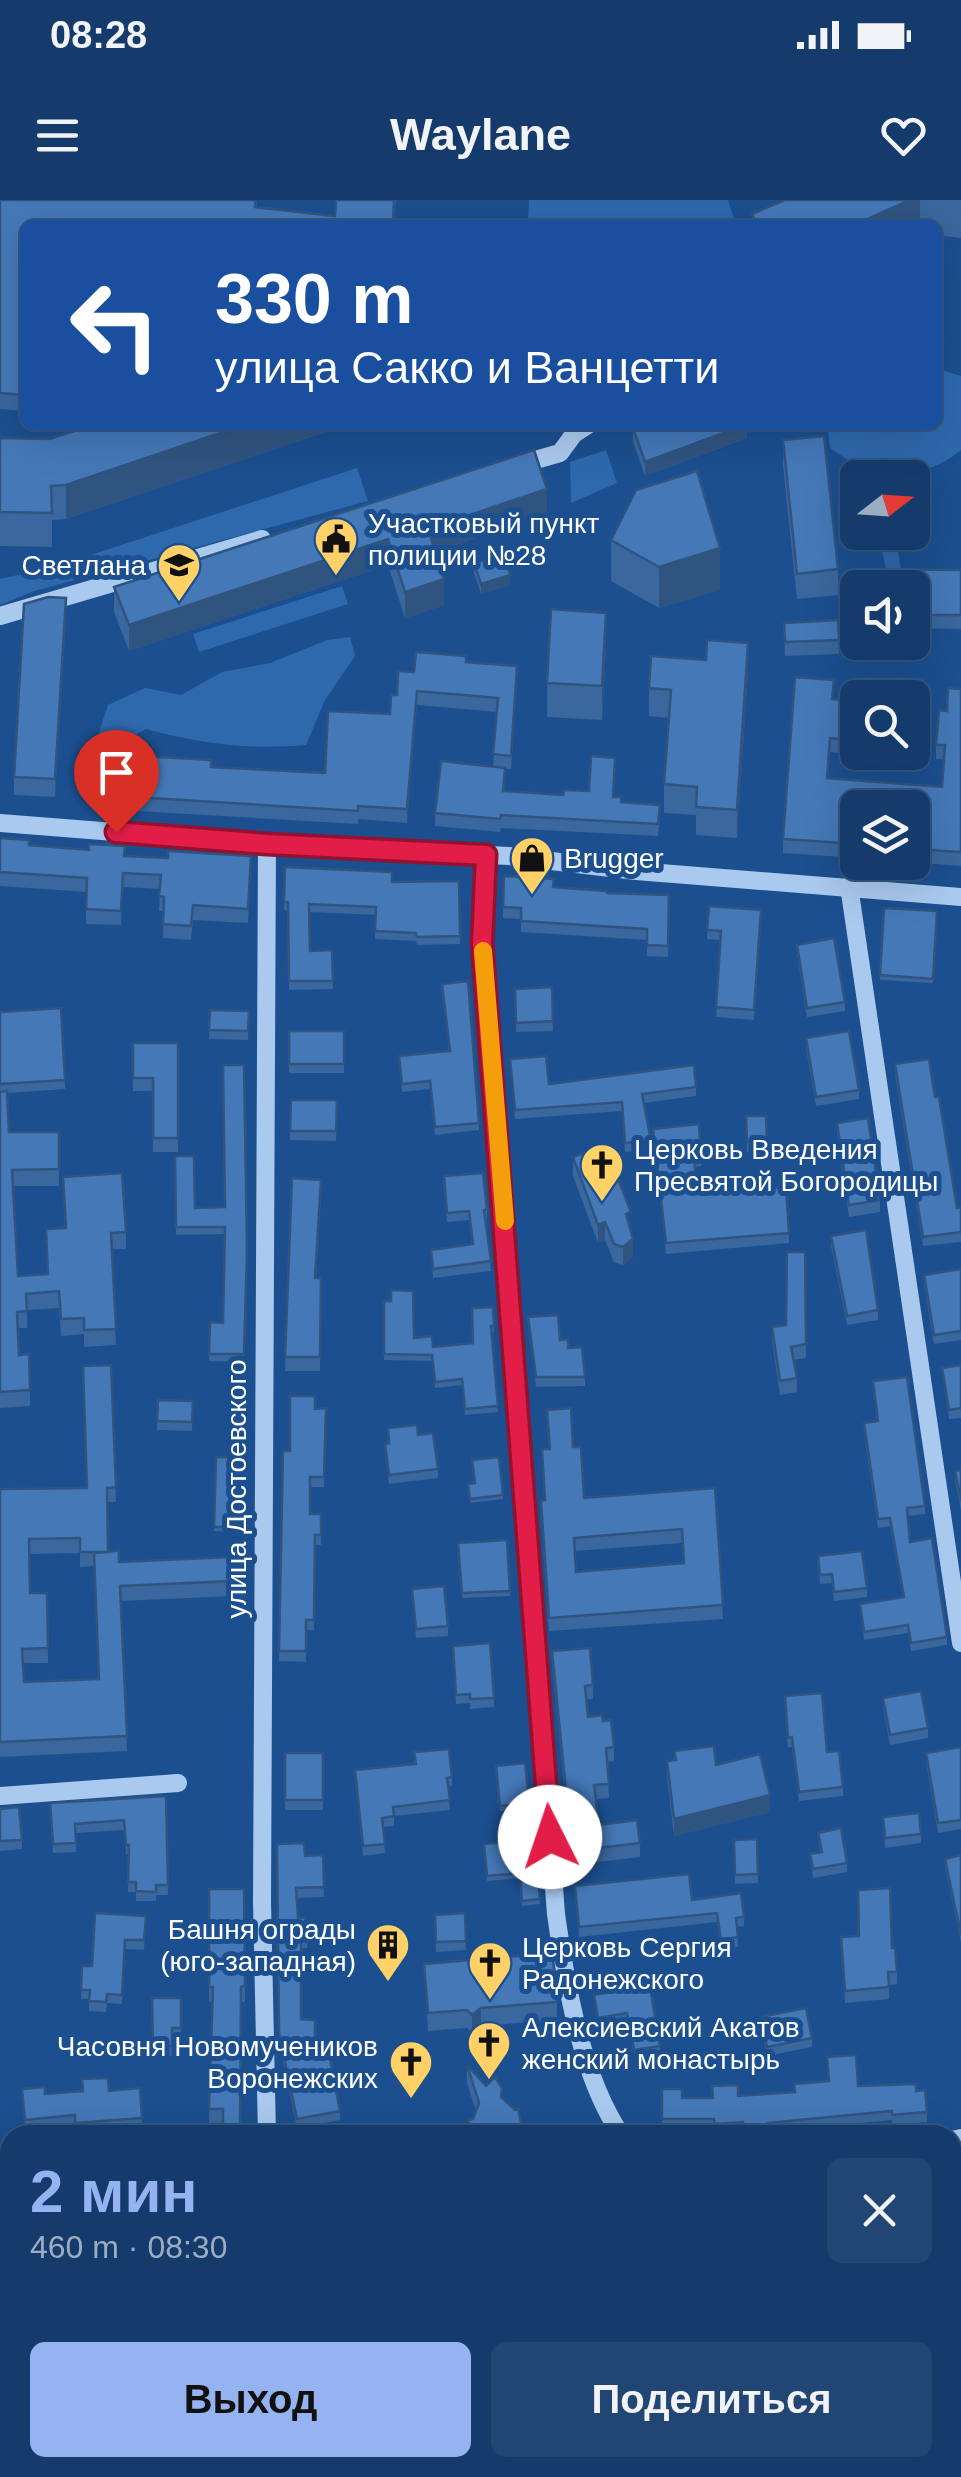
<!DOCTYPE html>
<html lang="ru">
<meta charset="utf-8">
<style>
:root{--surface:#143b6b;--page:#214673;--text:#f1f3f6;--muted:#9dadc1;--line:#33557e;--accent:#95b2f1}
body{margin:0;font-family:Helvetica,sans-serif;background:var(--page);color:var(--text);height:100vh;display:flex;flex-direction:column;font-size:38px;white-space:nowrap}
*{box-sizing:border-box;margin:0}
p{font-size:32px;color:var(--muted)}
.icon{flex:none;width:55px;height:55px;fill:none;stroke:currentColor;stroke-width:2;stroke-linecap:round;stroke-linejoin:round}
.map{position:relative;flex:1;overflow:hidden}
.side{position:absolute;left:0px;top:1925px;width:962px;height:352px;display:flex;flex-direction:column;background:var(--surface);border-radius:30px 30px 0 0;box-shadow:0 10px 40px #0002,0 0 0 2px var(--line)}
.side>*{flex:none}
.hud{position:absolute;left:20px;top:20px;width:922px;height:210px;border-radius:15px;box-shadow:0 10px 40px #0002,0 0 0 2px var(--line);background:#1a4fa0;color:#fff;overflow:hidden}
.needle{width:65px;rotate:73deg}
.tools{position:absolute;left:840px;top:260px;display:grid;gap:20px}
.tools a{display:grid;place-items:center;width:90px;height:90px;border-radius:15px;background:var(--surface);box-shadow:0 10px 40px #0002,0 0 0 2px var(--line);font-size:50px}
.pin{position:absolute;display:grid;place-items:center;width:85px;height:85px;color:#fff;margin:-102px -42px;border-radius:50% 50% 50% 0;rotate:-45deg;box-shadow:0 0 10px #0007}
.pin .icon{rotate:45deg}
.me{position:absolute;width:110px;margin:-55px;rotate:356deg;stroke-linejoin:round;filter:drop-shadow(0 0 8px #0008)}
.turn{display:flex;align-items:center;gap:35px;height:210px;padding:0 30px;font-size:45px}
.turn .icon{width:130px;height:130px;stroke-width:2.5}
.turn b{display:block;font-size:70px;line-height:85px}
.round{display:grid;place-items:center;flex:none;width:105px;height:105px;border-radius:15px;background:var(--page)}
.head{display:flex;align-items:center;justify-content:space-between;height:170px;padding:0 30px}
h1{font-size:60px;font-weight:800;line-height:75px;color:var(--accent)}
.action{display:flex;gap:20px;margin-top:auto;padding:20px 30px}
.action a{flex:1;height:115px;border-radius:15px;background:var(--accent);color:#111;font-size:40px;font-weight:800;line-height:115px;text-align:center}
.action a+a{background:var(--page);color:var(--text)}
.status{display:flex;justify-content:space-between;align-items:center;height:70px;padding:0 50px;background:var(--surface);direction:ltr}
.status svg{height:28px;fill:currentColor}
header{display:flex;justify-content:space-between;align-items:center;height:130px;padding:0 30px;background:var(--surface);font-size:45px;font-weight:800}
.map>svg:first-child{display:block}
.green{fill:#2e69ad}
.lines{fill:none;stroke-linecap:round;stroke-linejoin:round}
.minor{stroke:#a9c9ee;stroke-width:18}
.wall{fill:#3a679d;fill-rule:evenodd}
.shaded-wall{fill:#305480}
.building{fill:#4478b7;stroke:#305480;stroke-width:2.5;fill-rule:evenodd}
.route-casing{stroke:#92132f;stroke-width:25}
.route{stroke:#e11d48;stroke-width:18}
.slow{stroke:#f59e0b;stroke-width:18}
.labels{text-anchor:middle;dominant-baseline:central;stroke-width:10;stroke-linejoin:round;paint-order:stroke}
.poi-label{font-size:28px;fill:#fff;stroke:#1b4f8f;text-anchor:start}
.street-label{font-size:28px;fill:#fff;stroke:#1b4f8f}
</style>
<div class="status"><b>08:28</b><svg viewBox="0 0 49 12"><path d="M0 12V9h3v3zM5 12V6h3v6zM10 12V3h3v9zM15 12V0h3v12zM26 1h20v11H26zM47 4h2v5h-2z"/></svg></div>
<header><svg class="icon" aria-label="menu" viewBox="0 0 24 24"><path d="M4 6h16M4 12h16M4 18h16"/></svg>Waylane<svg class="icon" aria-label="heart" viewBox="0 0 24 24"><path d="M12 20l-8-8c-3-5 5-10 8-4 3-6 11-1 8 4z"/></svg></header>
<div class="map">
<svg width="961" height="2277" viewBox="0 0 961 2277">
<rect width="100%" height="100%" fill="#1b4f8f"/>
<!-- green -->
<g class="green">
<polygon points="529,0 728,0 736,25 528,25"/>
<path d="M938,169l23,7v74c-28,23 -62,28 -96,27l-1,-6 -34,-23 -3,-23h111z"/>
<polygon points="606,250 617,283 571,303 570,262"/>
<polygon points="357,268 368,301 34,391 0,405 0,379 57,366"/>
<polygon points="878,333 895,333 901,370 887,373"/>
<polygon points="342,386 348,404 199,452 193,434"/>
<path d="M350,437l5,19 -30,44 -19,45c-59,5 -103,-1 -160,-16l-32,17 -15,-14 9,-27 37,-17 36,7 41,-23 48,-9 57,-23z"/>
</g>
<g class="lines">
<!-- minor -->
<g class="minor">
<polyline points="518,265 560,253 574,234 588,225"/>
<polyline points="0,416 262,339"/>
<polyline points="0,623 267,644 509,656 636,671 961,697"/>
<polyline points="267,644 262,1702 267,1935"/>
<path d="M486,655l-4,88 74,971c10,71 25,161 65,221"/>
<polyline points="849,686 961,1443"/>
<polyline points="0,1596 178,1583"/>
<polyline points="952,1940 961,1938"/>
<polyline points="0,1956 10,1955"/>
<polyline points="952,2163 961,2162"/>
<polyline points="745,2268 745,2277"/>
<polyline points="257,2277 258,2268"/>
</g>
</g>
<!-- wall -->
<g class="wall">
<polygon points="0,0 257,0 257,7 335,16 396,0 394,21 430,25 25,25 25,211 0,209"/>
<polygon points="785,0 961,0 961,38 938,35 938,25 752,25 752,14"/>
<polygon points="92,225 346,225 66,319 52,320 52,347 0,346 0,238 50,239"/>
<polygon points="633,228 747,230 747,238 645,276 633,242"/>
<polygon points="783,240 838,369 838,395 797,399 783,266"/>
<polygon points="547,314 435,352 444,405 405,418 388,365 129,451 114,412 114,387"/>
<polygon points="611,340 720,390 659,408 611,381"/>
<polygon points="474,363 510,385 481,394 474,373"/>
<polygon points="961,370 961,429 912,428 912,388"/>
<polygon points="66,416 55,597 14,595 14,577"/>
<polygon points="838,420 839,454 785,456 784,423"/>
<polygon points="606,447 602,520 547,517 547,483"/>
<polygon points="466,463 517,480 511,569 505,569 504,591 613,597 660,618 658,636 501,628 500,632 435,626 435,613 493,567 497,512 417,505 407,623 358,619 358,624 103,609 103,595 211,567 325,573 390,514 397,495 414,472"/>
<polygon points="748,471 737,638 696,635 696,615 664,613 664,584 669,518 649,516 649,488"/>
<polygon points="961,489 961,666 912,662 912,608 858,608 858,658 783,653 783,639 833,499 843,514 840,553 830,552 828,578 942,587 944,559 936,559 936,545 947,511"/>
<polygon points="0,638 29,645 251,670 248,723 193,720 191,740 163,738 164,711 159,711 160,689 123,687 121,725 86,724 86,692 0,686"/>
<polygon points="285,667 392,682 459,681 460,744 417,745 416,741 375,739 376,715 309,712 310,751 332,750 333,789 289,790 288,711 284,710"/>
<polygon points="504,676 553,687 607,693 669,695 668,757 647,756 647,740 521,732 521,719 503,718"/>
<polygon points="709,706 761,719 754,820 716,817 721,740 707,739"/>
<polygon points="884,708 937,711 933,783 880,780"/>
<polygon points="797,745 845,802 845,811 807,817 797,754"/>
<polygon points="442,784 479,923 479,930 435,935 430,889 402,892 399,856 449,851"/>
<polygon points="552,787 553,831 516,832 515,789"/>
<polygon points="210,810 249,811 248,840 209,839"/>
<polygon points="0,812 65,880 65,889 8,893 9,932 59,932 59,986 13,986 18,1076 47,1074 46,1029 65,1028 63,977 126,1032 126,1049 112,1049 116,1145 84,1147 84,1134 61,1136 59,1108 27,1110 27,1128 18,1128 19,1155 30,1190 30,1206 0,1208"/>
<rect x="289" y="831" width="55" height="42"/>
<polygon points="806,838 859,890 859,899 816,906 806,848"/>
<polygon points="133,843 178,843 178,952 153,952 153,891 133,891"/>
<polygon points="510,859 549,884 696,887 696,896 644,903 651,941 651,950 625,952 622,911 515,919"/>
<polygon points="895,864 935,897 957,1008 961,1007 961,1042 923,1046 895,874"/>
<polygon points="291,900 337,900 336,941 290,940"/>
<polygon points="746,916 766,916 767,951 747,952"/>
<polygon points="837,923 880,1000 880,1012 849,1017 837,935"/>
<polygon points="653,929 701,956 701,966 695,967 697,994 789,1033 789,1043 666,1054"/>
<polygon points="175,956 195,1008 225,1007 247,1050 244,1162 209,1161 210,1122 223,1123 225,1034 176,1035"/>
<polygon points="573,957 630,1030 633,1057 623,1065 614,1062 605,1040 598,1043 573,976"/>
<polygon points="444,976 487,1009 487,1019 485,1019 491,1071 433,1078 431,1050 472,1045 469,1020 447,1022"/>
<polygon points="292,978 321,994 316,1078 321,1078 320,1171 285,1171"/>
<polygon points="831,1036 878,1110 878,1120 847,1125 831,1046"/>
<polygon points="805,1052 806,1158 793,1160 797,1178 797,1192 780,1195 772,1141 772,1127 786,1125"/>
<polygon points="961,1069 961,1140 934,1144 924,1085 924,1075"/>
<polygon points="384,1101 414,1138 433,1147 473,1143 493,1107 494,1132 491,1132 498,1212 465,1215 462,1185 435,1188 432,1161 384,1160"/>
<polygon points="528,1117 560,1140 585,1177 585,1186 536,1187"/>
<path d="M111,1165l5,137h-9l1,50 11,10 112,-5 1,39 -111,5 6,150 -127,6v-268l87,-1zM80,1353v14l14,-1 5,113 -75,3 -1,-19h25l-1,-70h-17l-1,-39z"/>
<polygon points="961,1165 961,1218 949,1219 942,1168"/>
<polygon points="873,1181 925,1306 925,1314 908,1316 910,1342 947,1437 947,1445 911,1451 908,1433 864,1440 860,1404 903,1397 890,1326 878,1328 867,1253 864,1223 877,1221"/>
<polygon points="158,1200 193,1201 192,1231 157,1230"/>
<polygon points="326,1208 324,1287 310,1287 310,1314 321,1314 321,1345 315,1345 314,1430 306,1430 306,1462 279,1461 283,1251 290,1251 315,1209"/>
<path d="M547,1210l26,37 11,51 131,-10 8,131 -174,12 -8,-117v-13l3,-1 -2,-51h7zM682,1343l1,20 -107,9 -1,-21z"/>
<polygon points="388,1228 418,1235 438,1269 438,1278 389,1284 385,1253 385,1244 388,1244"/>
<polygon points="216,1257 243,1258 241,1332 214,1331"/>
<polygon points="961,1270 961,1310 955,1280 955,1271"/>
<polygon points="468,1284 503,1295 503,1299 470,1303"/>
<polygon points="507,1340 510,1396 462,1398 458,1343"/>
<polygon points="818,1356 867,1388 867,1397 834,1401 832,1383 820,1384"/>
<polygon points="412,1389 448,1426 448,1436 416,1438"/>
<polygon points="552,1451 593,1485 593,1499 586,1499 588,1517 603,1521 614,1547 614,1561 607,1562 609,1598 596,1599 599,1625 640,1643 640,1657 572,1665 552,1465"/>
<polygon points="453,1455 494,1498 494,1507 470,1509 470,1503 456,1504"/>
<polygon points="883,1498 928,1528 928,1538 890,1545 883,1507"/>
<polygon points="785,1505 827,1552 843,1587 843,1596 799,1601 792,1547 788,1547"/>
<polygon points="961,1547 961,1629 938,1633 926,1562 926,1553"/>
<polygon points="674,1551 716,1565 770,1612 674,1636 667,1578 667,1561 674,1560"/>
<polygon points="414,1552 452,1577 452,1586 448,1587 450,1610 394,1616 394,1626 383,1627 385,1653 363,1656 355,1570 414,1564"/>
<rect x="285" y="1553" width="38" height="57"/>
<polygon points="525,1563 529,1608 500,1611 496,1566"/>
<polygon points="166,1596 168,1695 156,1695 156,1701 136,1701 136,1692 128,1692 129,1654 126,1654 124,1630 76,1633 76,1652 53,1653 50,1612"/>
<polygon points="0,1609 22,1640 22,1649 0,1651"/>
<polygon points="883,1617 921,1634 921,1643 885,1648"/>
<polygon points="818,1633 847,1663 847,1672 813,1678 810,1654 820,1652"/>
<polygon points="535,1639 540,1704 522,1706 520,1678 487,1681 484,1644"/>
<polygon points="757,1639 758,1683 735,1684 734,1640"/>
<polygon points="277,1644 305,1656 323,1655 324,1697 296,1698 298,1718 307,1738 307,1748 301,1748 301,1819 315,1841 340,1911 340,1920 297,1928 279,1843"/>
<polygon points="961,1655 961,1742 945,1666 945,1659"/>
<polygon points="575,1686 692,1700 744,1717 744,1726 737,1727 738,1747 721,1749 717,1722 579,1737"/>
<polygon points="209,1689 244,1689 245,1802 241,1802 223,1924 209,1924 212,1802 209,1802"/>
<polygon points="465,1713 466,1750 436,1752 435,1715"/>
<polygon points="146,1716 144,1750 125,1749 122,1804 107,1803 106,1812 89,1811 89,1799 81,1799 82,1766 92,1766"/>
<polygon points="841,1737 892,1748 897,1772 897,1784 889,1785 889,1799 845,1803"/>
<polygon points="424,1764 557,1802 557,1820 481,1826 472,1833 467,1828 428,1831"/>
<polygon points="622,1790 660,1846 660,1850 634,1855 627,1817 598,1822 594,1795"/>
<polygon points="152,1798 181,1798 181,1837 172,1837 172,1856 153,1856"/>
<polygon points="761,1817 812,1838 812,1847 767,1856 761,1826"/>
<polygon points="467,1865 486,1886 501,1897 524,1935 468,1935 468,1920 473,1919 476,1911 467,1883"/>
<polygon points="858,1886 916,1891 927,1912 927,1922 892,1925 892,1920 768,1932 768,1935 743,1935 743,1932 715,1934 714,1928 662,1929 662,1889 682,1898 713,1898"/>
<polygon points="22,1889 45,1894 109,1891 142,1918 142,1927 75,1932 75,1925 25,1929"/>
<polygon points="952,1943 961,1943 961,1992 952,1993"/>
<polygon points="18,2268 76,2268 75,2271 62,2271 62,2277 18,2277"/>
</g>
<!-- shaded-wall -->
<g class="shaded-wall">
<polygon points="910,0 920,0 920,25 854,25"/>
<polygon points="943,142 943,156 938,158 938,144"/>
<polygon points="244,225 346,225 66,319 66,285"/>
<polygon points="744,225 760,225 747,230 747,238 645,276 645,262"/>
<polygon points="547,289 547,314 428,354 428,329"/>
<polygon points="388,339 388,365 129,451 129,425"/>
<polygon points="720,348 720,390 659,408 659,367"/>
<polygon points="510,375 510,385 481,394 481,384"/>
<polygon points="444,379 444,405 405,418 405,392"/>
<polygon points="66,398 66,416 55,597 55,579"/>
<polygon points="606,413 606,447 602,520 602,486"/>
<polygon points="748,443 748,471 737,638 737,610"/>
<polygon points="417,491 417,505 407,623 407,609"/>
<polygon points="605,1022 605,1040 598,1043 598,1025"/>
<polygon points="633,1039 633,1057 623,1065 623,1047"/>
<polygon points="770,1595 770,1612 674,1636 674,1619"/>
<polygon points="481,1808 481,1826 472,1833 472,1815"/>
<polygon points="10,2042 10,2055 0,2057 0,2045"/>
<polygon points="961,2050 961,2059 952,2062 952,2053"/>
<polygon points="961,2126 961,2136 952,2138 952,2128"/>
<polygon points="961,2183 961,2193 952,2195 952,2185"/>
</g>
<!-- building -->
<g class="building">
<polygon points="0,0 256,0 255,7 335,16 336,0 394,0 393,21 430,25 123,25 77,20 76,25 25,25 25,195 0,193"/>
<polygon points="785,0 910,0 854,25 757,25 752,14"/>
<polygon points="938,129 943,142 938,144"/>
<polygon points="92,225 244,225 66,285 51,286 52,313 0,312 0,238 50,239"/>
<polygon points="642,225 745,225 645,262 633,228"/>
<polygon points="824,236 838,369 797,374 783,240"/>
<polygon points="534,250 547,289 428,329 444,379 405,392 388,339 129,425 114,387"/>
<polygon points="697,271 720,348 659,367 611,340 636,290"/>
<polygon points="504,354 510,375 481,384 474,363"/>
<polygon points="876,369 961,370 961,415 912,415 912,388 876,388"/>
<polygon points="48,397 66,398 55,579 14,577 24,404"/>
<polygon points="551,409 606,413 602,486 547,483"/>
<polygon points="838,420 839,440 785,442 784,423"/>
<polygon points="707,440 748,443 737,610 696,607 697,587 664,584 671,490 649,488 651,456 706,460"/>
<polygon points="416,452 466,456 466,462 517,466 511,556 493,554 498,498 417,491 407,609 358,606 358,611 103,595 106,554 211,560 211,567 325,573 328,511 390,514 391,495 397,495 398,471 414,472"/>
<polygon points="795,477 834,480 832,499 843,500 840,539 830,538 827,578 942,587 945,545 936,545 939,510 947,511 948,488 961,489 961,652 912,649 912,608 858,608 858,644 783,639"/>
<polygon points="591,556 615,558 613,597 621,597 621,602 660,605 658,624 501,615 500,619 435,613 441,561 505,568 503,591 563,595 564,590 589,591"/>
<polygon points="0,638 29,640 29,645 89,650 89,644 125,646 124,656 168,658 168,651 251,656 248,709 193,705 191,726 163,724 164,697 159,696 161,675 123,673 121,711 86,709 87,678 0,672"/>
<polygon points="285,667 392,672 392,682 459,681 460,736 417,737 416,733 375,731 376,707 309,704 310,751 332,750 333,781 289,781 288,702 284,702"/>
<polygon points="504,676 554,679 553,687 607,691 607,693 669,695 668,746 647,745 647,729 521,721 521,708 503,707"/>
<polygon points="709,706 761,710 754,810 716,807 721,731 707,730"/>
<polygon points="884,708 937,711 933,779 880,775"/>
<polygon points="834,738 845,802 807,808 797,745"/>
<polygon points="468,781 479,923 435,927 430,881 402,884 399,856 450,851 442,784"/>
<polygon points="552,787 553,821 516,823 515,789"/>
<polygon points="61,808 65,880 0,884 0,812"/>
<polygon points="210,810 249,811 248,831 209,830"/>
<rect x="289" y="831" width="55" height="33"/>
<polygon points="849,831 859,890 816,897 806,838"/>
<polygon points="133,843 178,843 178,938 153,938 153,878 133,878"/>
<polygon points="546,856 549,884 694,865 696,887 642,894 651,941 625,943 622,902 515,910 510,859"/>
<polygon points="929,859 935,897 939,897 957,1008 961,1007 961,1032 923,1037 895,864"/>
<polygon points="223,865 244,865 247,1050 244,1154 209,1154 210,1122 223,1123 225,1027 176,1027 175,956 194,956 195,1008 225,1007"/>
<polygon points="7,891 9,932 59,932 59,969 12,970 18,1076 48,1074 46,1029 66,1028 63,977 122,973 126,1032 111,1033 116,1129 84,1130 84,1118 61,1119 59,1091 26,1094 27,1111 17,1112 19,1155 29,1154 30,1190 0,1192 0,892"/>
<polygon points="291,900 337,900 336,931 290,931"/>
<polygon points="746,916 766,916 767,941 747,942"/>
<polygon points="868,918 880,1000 849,1005 837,923"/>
<polygon points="699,924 701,956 694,957 697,994 786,987 789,1033 666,1043 653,929"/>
<polygon points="605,945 631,1012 626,1014 633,1039 623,1047 614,1044 605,1022 598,1025 573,957"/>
<polygon points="483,973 487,1009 484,1010 491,1061 433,1069 431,1050 473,1044 469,1011 447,1013 444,976"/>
<polygon points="292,978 321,980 315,1078 321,1078 320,1157 285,1157"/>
<polygon points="866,1030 878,1110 847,1116 831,1036"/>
<polygon points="787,1052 805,1052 806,1144 791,1147 797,1178 780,1181 772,1127 786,1125"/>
<polygon points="961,1069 961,1131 934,1135 924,1075"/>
<polygon points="391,1090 413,1091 414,1138 432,1136 433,1147 473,1143 472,1108 493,1107 494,1126 491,1126 498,1206 465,1209 462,1179 435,1182 432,1155 384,1154 384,1101 391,1101"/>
<polygon points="558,1115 560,1140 568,1139 568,1148 582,1147 585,1177 536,1177 528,1117"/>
<path d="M111,1165l5,122 -9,1 1,64 11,-2v12l112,-5 1,24 -112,5 7,150 -127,6v-253l87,-1 -4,-122zM80,1338v14h28l-14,1 5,126 -75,3 -2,-33 26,-1 -1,-55h-17l-1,-54z"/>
<polygon points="961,1165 961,1208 949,1210 942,1168"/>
<polygon points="907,1177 925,1306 907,1308 910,1342 932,1338 947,1437 911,1443 908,1425 864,1432 860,1404 904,1397 890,1318 878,1319 864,1223 878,1221 873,1181"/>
<polygon points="290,1196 315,1196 315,1209 326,1208 324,1277 310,1277 310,1314 321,1314 321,1335 315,1335 314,1420 306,1420 306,1451 279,1451 283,1251 290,1251"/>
<polygon points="158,1200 193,1201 192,1222 157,1221"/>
<path d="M571,1208l2,39h8l3,51 131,-10 8,117 -174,13 -8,-117 4,-1 -3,-51h8l-3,-39zM682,1329l2,34 -108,9 -2,-34z"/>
<polygon points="417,1225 418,1235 433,1233 438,1269 389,1275 385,1244 389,1243 388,1228"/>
<polygon points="216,1257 243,1258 241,1327 214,1327"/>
<polygon points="499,1257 503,1295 470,1299 468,1284 475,1283 472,1260"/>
<polygon points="961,1270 961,1301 955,1271"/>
<polygon points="507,1340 510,1391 462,1393 458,1343"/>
<polygon points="862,1351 867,1388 834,1392 832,1374 820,1375 818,1356"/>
<polygon points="444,1386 448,1426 416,1429 412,1389"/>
<polygon points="490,1443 494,1498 470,1499 470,1494 456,1495 453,1446"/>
<polygon points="590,1448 593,1485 585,1486 588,1517 602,1515 603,1521 611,1520 614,1547 606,1548 609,1584 594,1585 599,1625 637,1620 640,1643 572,1651 552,1451"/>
<polygon points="921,1491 928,1528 890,1535 883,1498"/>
<polygon points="822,1493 827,1552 839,1551 843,1587 799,1592 792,1537 788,1538 785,1496"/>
<polygon points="714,1546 716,1565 760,1554 770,1595 674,1619 667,1561 676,1560 674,1551"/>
<polygon points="961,1547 961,1620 938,1623 926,1553"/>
<polygon points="449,1549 452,1577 447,1578 450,1600 393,1607 394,1616 382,1618 385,1644 363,1646 355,1570 416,1564 414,1552"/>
<rect x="285" y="1553" width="38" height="47"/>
<polygon points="525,1563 529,1603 500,1606 496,1566"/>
<polygon points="166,1596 168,1685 156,1685 156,1692 136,1691 136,1682 128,1682 129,1645 126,1645 124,1620 75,1624 76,1643 53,1644 50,1603"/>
<polygon points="19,1607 22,1640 0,1641 0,1609"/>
<polygon points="919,1613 921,1634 885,1638 883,1617"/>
<polygon points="841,1628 847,1663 813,1669 810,1654 822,1652 818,1633"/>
<polygon points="535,1639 540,1699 522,1701 520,1673 487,1676 484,1644"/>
<polygon points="757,1639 758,1674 735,1675 734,1640"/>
<polygon points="304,1643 305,1656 323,1655 324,1687 296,1688 298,1718 305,1718 307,1738 301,1739 301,1819 315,1820 315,1841 320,1840 324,1859 330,1858 340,1911 297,1919 279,1834 277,1644"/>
<polygon points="961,1655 961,1735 945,1659"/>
<polygon points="689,1674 692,1700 741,1693 744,1717 736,1718 738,1737 721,1740 717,1713 579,1727 575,1686"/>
<polygon points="890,1688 892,1748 895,1748 897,1772 888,1772 889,1787 845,1791 841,1737 859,1736 858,1690"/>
<polygon points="209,1689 244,1689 245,1786 241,1787 240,1935 223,1935 223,1909 209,1909 213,1787 209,1787"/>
<polygon points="95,1713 146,1716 144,1740 125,1740 122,1795 107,1794 106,1802 89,1801 90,1790 81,1790 82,1766 92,1766"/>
<polygon points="465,1713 466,1741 436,1742 435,1715"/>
<polygon points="552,1749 557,1802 481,1808 472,1815 467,1810 428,1813 424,1764 531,1755 531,1750"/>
<polygon points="649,1781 660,1846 634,1850 627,1813 598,1818 594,1795 623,1790 622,1785"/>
<polygon points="152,1798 181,1798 181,1828 172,1828 172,1846 153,1847"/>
<polygon points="806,1808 812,1838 767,1847 761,1817"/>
<polygon points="856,1855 858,1886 916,1884 916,1891 925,1890 927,1912 892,1915 892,1911 767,1923 768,1933 759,1933 759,1935 743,1935 743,1922 715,1924 714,1919 662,1919 662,1889 682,1889 682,1898 713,1898 712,1886 738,1885 738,1896 795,1892 794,1884 829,1881 827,1857"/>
<polygon points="467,1865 486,1886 495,1877 502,1888 501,1897 515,1910 518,1909 524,1935 471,1935 468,1920 473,1919 479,1903"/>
<polygon points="108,1878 109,1891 140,1888 142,1918 75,1923 75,1915 25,1920 22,1889 45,1887 45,1894 83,1891 82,1879"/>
<rect x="952" y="1943" width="9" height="40"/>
<polygon points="0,1959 1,1959 6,2017 10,2016 10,2042 0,2045"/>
<polygon points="961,2025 961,2050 952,2053 952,2028"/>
<polygon points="961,2088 961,2126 952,2128 952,2090"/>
<polygon points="961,2164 961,2183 952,2185 952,2166"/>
<polygon points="18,2268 62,2268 62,2274 18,2273"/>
<rect x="282" y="2268" width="37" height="9"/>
<rect x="383" y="2268" width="38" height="9"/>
</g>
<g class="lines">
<!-- route casing -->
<g class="route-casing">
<polyline id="route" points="116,632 267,644 486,655 482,743 550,1637"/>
</g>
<!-- route -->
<use href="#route" class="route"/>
<!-- slow -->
<polyline class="slow" points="483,751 505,1021"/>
</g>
<!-- icons -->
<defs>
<g id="civic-pin" transform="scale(2.25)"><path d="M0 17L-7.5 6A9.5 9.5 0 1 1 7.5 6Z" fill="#ffd166" stroke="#1b4f8f"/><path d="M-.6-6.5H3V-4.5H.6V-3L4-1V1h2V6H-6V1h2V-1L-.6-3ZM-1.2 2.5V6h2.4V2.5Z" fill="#111"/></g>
<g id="school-pin" transform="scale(2.25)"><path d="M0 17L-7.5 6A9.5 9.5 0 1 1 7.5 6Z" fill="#ffd166" stroke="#1b4f8f"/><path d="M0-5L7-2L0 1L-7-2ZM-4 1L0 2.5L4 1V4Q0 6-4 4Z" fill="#111"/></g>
<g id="shop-pin" transform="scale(2.25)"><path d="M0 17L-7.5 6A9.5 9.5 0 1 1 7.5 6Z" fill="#ffd166" stroke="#1b4f8f"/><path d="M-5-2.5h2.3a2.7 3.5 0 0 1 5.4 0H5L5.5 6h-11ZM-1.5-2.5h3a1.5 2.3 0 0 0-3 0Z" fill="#111"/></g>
<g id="church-pin" transform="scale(2.25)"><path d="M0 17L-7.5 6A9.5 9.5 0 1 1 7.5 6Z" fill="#ffd166" stroke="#1b4f8f"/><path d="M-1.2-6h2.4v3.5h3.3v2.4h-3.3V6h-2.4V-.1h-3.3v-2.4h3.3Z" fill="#111"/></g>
<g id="building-pin" transform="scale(2.25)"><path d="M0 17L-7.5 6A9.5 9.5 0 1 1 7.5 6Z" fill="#ffd166" stroke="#1b4f8f"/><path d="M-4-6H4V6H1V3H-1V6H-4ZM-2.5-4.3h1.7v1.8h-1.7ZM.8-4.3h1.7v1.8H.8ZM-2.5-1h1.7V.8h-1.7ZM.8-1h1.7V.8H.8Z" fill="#111"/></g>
</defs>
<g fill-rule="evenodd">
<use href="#civic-pin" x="336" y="339"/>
<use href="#school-pin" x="179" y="365"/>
<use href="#shop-pin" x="532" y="658"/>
<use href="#church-pin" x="602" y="965"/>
<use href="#building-pin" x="388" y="1745"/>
<use href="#church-pin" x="490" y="1763"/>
<use href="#church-pin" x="489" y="1843"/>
<use href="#church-pin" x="411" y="1862"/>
</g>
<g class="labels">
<!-- poi labels -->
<g class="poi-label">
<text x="368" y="323">Участковый пункт<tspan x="368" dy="32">полиции №28</tspan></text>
<text x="146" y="365" text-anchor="end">Светлана</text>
<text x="564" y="658">Brugger</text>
<text x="634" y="949">Церковь Введения<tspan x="634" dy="32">Пресвятой Богородицы</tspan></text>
<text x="356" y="1729" text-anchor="end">Башня ограды<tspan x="356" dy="32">(юго-западная)</tspan></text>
<text x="522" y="1747">Церковь Сергия<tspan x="522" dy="32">Радонежского</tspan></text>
<text x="522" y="1827">Алексиевский Акатов<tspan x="522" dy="32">женский монастырь</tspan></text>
<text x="378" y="1846" text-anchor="end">Часовня Новомучеников<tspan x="378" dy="32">Воронежских</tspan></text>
</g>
<!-- street labels -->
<g class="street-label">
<text transform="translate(236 1289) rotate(-90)">улица Достоевского</text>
</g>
</g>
</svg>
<div class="tools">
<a><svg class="needle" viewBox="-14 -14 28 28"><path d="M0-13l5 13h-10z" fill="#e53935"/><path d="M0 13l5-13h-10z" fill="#9dadc1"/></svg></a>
<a><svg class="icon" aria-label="sound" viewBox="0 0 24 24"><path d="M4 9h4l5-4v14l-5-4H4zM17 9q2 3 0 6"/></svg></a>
<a><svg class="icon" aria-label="search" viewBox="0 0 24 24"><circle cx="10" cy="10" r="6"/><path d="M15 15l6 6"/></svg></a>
<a><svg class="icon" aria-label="layers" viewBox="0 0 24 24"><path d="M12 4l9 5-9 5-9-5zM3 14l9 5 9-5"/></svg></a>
</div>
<div class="pin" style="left:116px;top:632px;background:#d93025"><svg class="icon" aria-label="arrive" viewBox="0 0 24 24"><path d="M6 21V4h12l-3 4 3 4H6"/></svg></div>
<svg class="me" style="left:550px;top:1637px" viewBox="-20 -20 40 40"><circle r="19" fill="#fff"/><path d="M0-13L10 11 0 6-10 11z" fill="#e11d48"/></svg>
<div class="hud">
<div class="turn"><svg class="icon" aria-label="left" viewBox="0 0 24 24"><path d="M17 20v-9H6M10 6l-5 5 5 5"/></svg><div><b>330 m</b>улица Сакко и Ванцетти</div></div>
</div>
<section class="side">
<div class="head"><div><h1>2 мин</h1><p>460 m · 08:30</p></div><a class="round"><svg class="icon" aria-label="close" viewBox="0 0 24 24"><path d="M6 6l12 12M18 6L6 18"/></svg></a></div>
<div class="action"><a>Выход</a><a>Поделиться</a></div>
</section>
</div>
